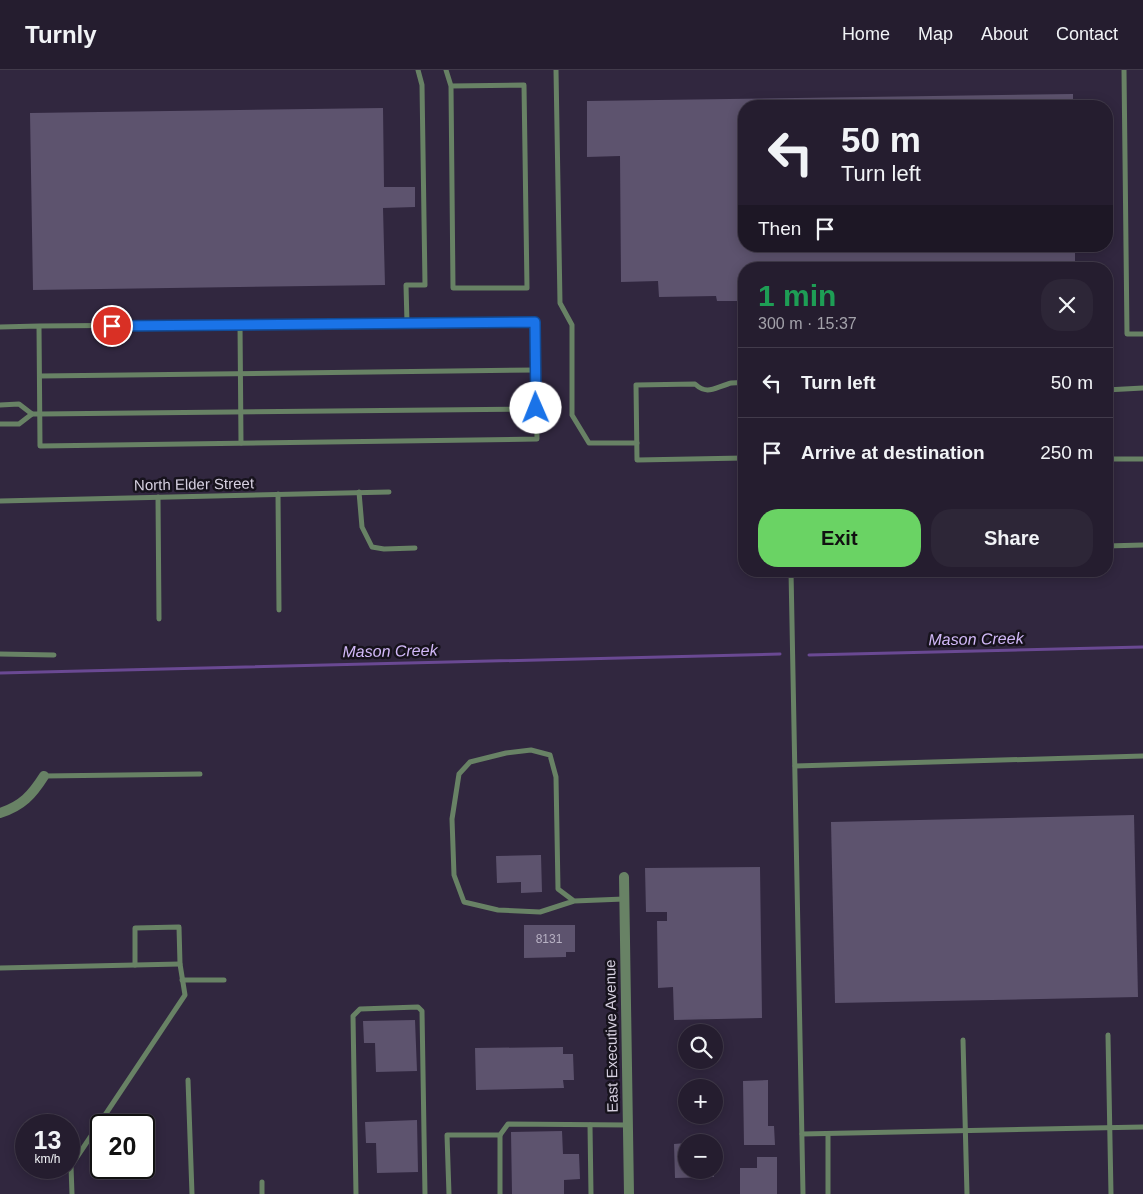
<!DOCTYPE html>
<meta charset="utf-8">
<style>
:root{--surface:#251d2f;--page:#2d2637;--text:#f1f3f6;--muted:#a3a2aa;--line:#423b4b;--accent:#6ad364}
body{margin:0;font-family:Helvetica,sans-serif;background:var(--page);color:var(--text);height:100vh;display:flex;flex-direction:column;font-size:19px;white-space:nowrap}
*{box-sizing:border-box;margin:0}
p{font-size:16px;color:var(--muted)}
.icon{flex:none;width:28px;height:28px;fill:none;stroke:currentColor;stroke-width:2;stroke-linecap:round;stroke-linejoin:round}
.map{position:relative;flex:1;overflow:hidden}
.side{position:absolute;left:738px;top:192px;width:375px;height:315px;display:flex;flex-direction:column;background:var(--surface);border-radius:20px;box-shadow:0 2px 12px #0003,0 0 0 1px var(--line)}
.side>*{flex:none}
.guide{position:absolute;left:738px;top:30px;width:375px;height:152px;border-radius:20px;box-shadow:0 2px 12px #0003,0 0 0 1px var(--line);background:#251d2f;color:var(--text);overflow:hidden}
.tools{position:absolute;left:678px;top:954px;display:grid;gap:10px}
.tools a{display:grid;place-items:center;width:45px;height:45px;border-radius:50%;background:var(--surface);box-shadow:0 2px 12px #0003,0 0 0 1px var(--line);font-size:25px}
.speed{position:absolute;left:15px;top:1044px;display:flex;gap:10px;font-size:25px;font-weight:700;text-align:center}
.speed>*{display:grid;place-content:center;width:65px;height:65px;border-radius:50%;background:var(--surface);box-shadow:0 2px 12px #0003,0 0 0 1px var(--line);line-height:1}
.speed small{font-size:12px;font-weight:400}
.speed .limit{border:2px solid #111;border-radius:8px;background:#fff;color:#111}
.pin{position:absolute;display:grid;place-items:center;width:42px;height:42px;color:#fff;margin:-21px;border:2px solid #fff;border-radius:50%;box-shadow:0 1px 5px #0007}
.me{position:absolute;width:55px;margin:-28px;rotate:359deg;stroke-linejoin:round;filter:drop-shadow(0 0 4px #0008)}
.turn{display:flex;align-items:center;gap:18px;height:105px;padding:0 20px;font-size:22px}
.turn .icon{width:65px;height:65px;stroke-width:2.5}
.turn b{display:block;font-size:35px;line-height:42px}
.then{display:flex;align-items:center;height:48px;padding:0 20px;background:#0003;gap:10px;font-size:19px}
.round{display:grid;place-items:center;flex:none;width:52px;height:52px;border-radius:20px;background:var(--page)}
.headline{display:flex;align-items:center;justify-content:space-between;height:85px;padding:0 20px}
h1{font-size:30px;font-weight:800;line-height:38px;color:#1e9e55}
.action{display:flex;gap:10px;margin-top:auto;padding:10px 20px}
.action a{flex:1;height:58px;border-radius:20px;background:var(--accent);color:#111;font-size:20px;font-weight:800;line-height:58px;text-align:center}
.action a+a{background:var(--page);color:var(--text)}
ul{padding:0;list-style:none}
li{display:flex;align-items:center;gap:15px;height:70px;padding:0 20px;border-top:1px solid var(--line)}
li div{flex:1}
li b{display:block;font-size:19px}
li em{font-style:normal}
header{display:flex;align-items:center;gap:30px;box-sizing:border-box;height:70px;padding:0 25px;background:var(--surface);border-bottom:1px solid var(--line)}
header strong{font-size:24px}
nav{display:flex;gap:28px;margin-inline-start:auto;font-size:18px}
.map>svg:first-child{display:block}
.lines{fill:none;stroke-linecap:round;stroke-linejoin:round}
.stream{stroke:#6a4993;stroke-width:3}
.building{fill:#5d536e}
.service{stroke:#688265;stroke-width:5}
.minor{stroke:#688265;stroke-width:10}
.route-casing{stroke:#114b97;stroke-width:12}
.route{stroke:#1a73e8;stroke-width:9}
.labels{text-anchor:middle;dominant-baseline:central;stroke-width:5;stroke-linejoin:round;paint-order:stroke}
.number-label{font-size:12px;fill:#b8b2c4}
.street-label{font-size:15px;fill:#d7d1e1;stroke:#17131d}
.water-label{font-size:16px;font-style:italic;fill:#d2b9f8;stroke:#17131d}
</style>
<header>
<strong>Turnly</strong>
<nav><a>Home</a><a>Map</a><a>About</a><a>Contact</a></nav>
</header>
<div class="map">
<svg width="1143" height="1124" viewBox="0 0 1143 1124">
<rect width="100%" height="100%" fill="#31273f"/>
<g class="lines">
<!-- stream -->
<g class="stream">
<polyline points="809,585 1143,577"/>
<polyline points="0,603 780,584"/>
</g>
</g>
<!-- building -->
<g class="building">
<polygon points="1073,24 1073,36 744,36 744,176 1075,176 1075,199 744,199 744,226 740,226 740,231 717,231 716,226 659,227 658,211 621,212 620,86 587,87 587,31"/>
<polygon points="383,38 384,117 415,117 415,137 383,138 385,215 33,220 30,43"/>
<polygon points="1134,745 1138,927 835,933 831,752"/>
<polygon points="541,785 542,822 521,823 521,812 497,813 496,786"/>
<polygon points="760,797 762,948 674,950 673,917 658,918 657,851 667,851 667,842 646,842 645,798"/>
<polygon points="524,855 575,855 575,882 566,882 566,887 524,888"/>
<polygon points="415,950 417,1001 376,1002 375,973 364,973 363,951"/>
<polygon points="563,977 563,984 573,984 574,1010 563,1010 564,1018 476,1020 475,978"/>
<polygon points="768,1010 768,1056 774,1056 775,1075 744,1075 743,1011"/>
<polygon points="417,1050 418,1102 377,1103 376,1073 366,1073 365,1052"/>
<polygon points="562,1061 563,1084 579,1084 580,1109 564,1110 564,1124 512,1124 511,1062"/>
<polygon points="686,1073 686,1100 714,1100 714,1107 675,1108 674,1074"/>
<polygon points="757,1087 777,1087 777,1124 740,1124 740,1098 757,1098"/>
</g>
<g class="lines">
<!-- service -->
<g class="service">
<polyline points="446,0 451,16 453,218 527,218 524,15 451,16"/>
<polyline points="556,0 560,233 572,255 572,345 589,373 637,373"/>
<polyline points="1124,0 1127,264 1143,264"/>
<polyline points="407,253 406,215 425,215 422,15 418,0"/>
<polyline points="240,254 241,373"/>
<polyline points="0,257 39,256 535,252 537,369 40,376 39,256"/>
<polyline points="40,306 536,300"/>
<path d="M744,313c-5,0 -12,-1 -16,1 -14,4 -21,11 -33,0l-59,1 1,75 107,-2"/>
<polyline points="1106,320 1143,318"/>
<polyline points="0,335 19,334 32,344"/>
<polyline points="0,354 19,354 32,344 40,344 536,339"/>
<polyline points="1106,363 1106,394"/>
<polyline points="1106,389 1143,389"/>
<polyline points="359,422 362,457 372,477 384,479 415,478"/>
<polyline points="278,424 279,540"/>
<polyline points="158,427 159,549"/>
<polyline points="0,431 389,422"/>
<polyline points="1106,476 1143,475"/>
<polyline points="791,501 803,1124"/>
<polyline points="0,584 54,585"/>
<polyline points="795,696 1143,686"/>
<polyline points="44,706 200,704"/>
<polyline points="574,831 540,842 498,840 464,832 454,805 452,749 459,704 470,692 506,683 531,680 550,685 556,707 558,819 574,831 624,829"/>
<polyline points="0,898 180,894"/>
<polyline points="182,910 224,910"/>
<polyline points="1108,965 1111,1124"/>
<polyline points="963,970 967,1124"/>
<polyline points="188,1010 192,1124"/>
<polyline points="590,1055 591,1124"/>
<polyline points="802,1064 1143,1057"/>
<polyline points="828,1064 828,1124"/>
<polyline points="262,1112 262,1124"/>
<polyline points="72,1124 71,1096 185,925 180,894 179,857 135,858 135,895"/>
<polyline points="356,1124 353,946 360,939 418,937 422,941 425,1124"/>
<polyline points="449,1124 447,1065 500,1065 508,1054 627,1055"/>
<polyline points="500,1124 500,1065"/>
</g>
<!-- minor -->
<g class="minor">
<path d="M0,743c22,-7 32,-18 44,-37"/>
<polyline points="624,807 629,1124"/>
</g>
</g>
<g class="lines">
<!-- route casing -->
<g class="route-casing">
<polyline id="route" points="112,256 535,252 536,338"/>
</g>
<!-- route -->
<use href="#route" class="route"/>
</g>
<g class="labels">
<!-- number labels -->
<g class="number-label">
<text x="549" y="869">8131</text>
</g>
<!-- street labels -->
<g class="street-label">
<text transform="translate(194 414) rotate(-1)">North Elder Street</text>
<text transform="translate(611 966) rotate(-91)">East Executive Avenue</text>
</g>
<!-- water labels -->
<g class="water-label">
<text transform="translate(976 569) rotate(-1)">Mason Creek</text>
<text transform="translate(390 581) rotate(-1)">Mason Creek</text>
</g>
</g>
</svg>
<div class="tools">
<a><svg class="icon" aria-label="search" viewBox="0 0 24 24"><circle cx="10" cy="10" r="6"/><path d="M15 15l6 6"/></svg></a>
<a>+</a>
<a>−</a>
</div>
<div class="speed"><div>13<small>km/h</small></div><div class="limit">20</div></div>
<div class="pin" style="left:112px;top:256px;background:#d93025"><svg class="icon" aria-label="arrive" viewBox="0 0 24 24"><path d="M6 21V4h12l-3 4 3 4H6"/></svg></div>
<svg class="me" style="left:536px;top:338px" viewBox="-20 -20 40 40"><circle r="19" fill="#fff"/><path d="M0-13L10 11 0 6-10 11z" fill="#1a73e8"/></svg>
<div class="guide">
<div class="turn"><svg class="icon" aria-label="left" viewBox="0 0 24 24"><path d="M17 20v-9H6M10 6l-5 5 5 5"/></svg><div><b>50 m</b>Turn left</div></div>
<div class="then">Then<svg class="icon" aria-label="arrive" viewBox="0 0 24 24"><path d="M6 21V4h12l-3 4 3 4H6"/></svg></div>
</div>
<section class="side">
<div class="headline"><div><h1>1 min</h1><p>300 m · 15:37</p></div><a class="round"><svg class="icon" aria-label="close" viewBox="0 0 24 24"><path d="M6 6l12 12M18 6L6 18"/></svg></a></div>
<ul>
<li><svg class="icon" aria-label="left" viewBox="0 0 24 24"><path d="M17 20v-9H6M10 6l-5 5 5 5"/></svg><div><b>Turn left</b></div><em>50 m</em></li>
<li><svg class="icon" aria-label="arrive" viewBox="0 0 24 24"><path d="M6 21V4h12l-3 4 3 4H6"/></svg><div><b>Arrive at destination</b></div><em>250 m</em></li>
</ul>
<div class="action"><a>Exit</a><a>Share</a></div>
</section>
</div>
